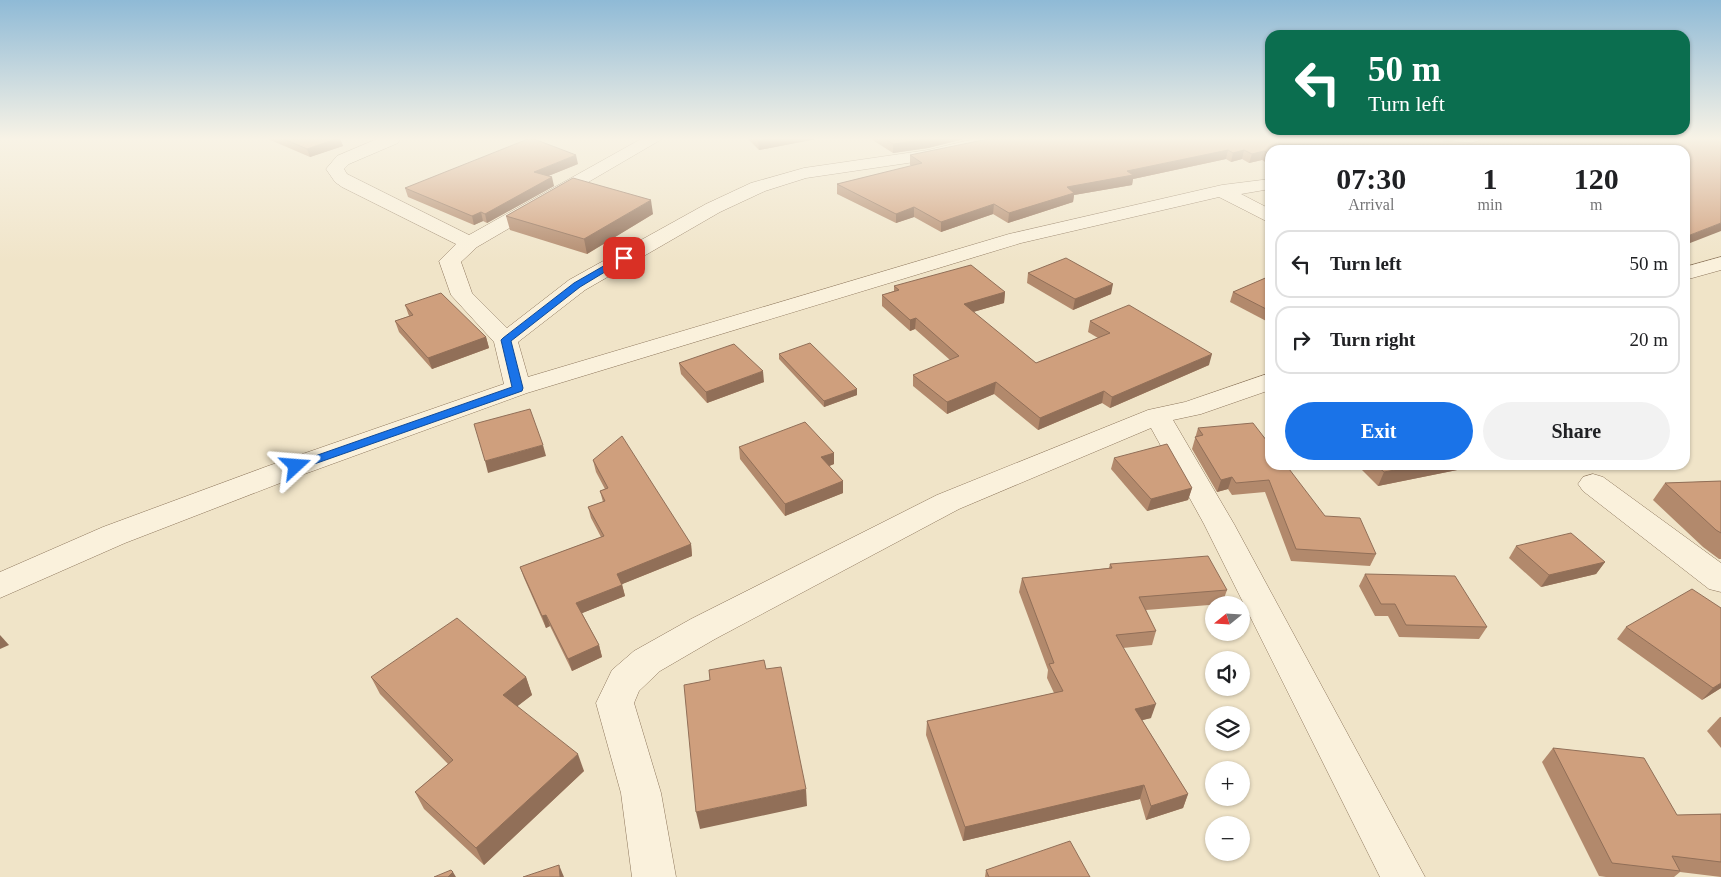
<!DOCTYPE html>
<meta charset="utf-8">
<style>
:root{--surface:#fff;--page:#f2f2f2;--text:#202124;--muted:#757577;--line:#e0e0e0;--accent:#1a73e8}
body{margin:0;font-family:Georgia,serif;background:var(--page);color:var(--text);height:100vh;display:flex;flex-direction:column;font-size:19px;white-space:nowrap}
*{box-sizing:border-box;margin:0}
p{font-size:16px;color:var(--muted)}
.icon{flex:none;width:28px;height:28px;fill:none;stroke:currentColor;stroke-width:2;stroke-linecap:round;stroke-linejoin:round}
.map{position:relative;flex:1;overflow:hidden}
.panel{position:absolute;left:1265px;top:145px;width:425px;height:325px;display:flex;flex-direction:column;background:var(--surface);border-radius:15px;box-shadow:0 1px 4px #0004}
.panel>*{flex:none}
.top-card{position:absolute;left:1265px;top:30px;width:425px;height:105px;border-radius:15px;box-shadow:0 1px 4px #0004;background:#0b6e4f;color:#fff;overflow:hidden}
.needle{width:32px;rotate:252deg}
.fabs{position:absolute;left:1205px;top:596px;display:grid;gap:10px}
.fabs a{display:grid;place-items:center;width:45px;height:45px;border-radius:50%;background:var(--surface);box-shadow:0 1px 4px #0004;font-size:25px}
.pin{position:absolute;display:grid;place-items:center;width:42px;height:42px;color:#fff;margin:-21px;border-radius:10px;box-shadow:0 2px 8px #0006}
.me{position:absolute;width:55px;margin:-28px;rotate:71deg;stroke-linejoin:round;filter:drop-shadow(0 0 4px #0008)}
.turn{display:flex;align-items:center;gap:18px;height:105px;padding:0 20px;font-size:22px}
.turn .icon{width:65px;height:65px;stroke-width:2.5}
.turn b{display:block;font-size:35px;line-height:42px}
.eta{display:flex;justify-content:space-evenly;align-items:center;height:85px;text-align:center}
.eta b{font-size:30px;font-weight:600;line-height:35px}
.cta{display:flex;gap:10px;margin-top:auto;padding:10px 20px}
.cta a{flex:1;height:58px;border-radius:30px;background:var(--accent);color:#fff;font-size:20px;font-weight:600;line-height:58px;text-align:center}
.cta a+a{background:var(--page);color:var(--text)}
ul{padding:0;list-style:none}
li{display:flex;align-items:center;gap:15px;height:68px;margin:0 10px 8px;padding:0 10px;border:2px solid var(--line);border-radius:15px}
li div{flex:1}
li b{display:block;font-size:19px}
li em{font-style:normal}
.map>svg:first-child{display:block}
.lines{fill:none;stroke-linecap:round;stroke-linejoin:round}
.minor-casing{stroke:#8d765c;stroke-width:1}
.minor{fill:#faf1dc;fill-rule:evenodd}
.wall{fill:#b2896c}
.shaded-wall{fill:#916f58}
.building{fill:#cf9f7d;stroke:#916f58}
.route{fill:#1a73e8;stroke:#114b97}
</style>
<div class="map">
<svg width="1721" height="877" viewBox="0 0 1721 877">
<rect width="100%" height="100%" fill="#f0e4c8"/>
<g class="lines">
<!-- minor casing -->
<g class="minor-casing">
<g id="minor">
<polygon points="377,139 400,139 398,143 349,164 344,169 347,174 469,235 641,139 662,139 477,247 461,262 472,293 507,328 569,280 706,204 751,183 804,168 928,150 974,139 1006,139 1004,143 928,160 806,178 765,191 720,212 585,290 518,342 528,377 1009,234 1222,185 1270,179 1270,189 1241,194 1270,209 1270,223 1219,197 1021,243 527,393 288,480 125,543 0,598 0,572 103,527 268,466 504,384 494,342 451,295 439,261 456,244 342,187 335,182 326,169 337,156"/>
<polygon points="1721,257 1721,270 1685,280 1685,267"/>
<polygon points="1270,373 1270,390 1201,414 1173,420 1234,524 1425,877 1380,877 1204,524 1151,428 959,509 715,639 660,671 639,691 634,703 661,793 676,877 632,877 621,793 596,703 612,670 634,651 691,619 937,495 1148,410 1185,402"/>
<polygon points="1593,474 1603,477 1721,563 1721,592 1709,589 1583,491 1578,484 1583,477"/>
</g>
</g>
<!-- minor -->
<use href="#minor" class="minor"/>
</g>
<!-- wall -->
<g class="wall">
<polygon points="268,139 340,139 343,146 310,157"/>
<polygon points="748,139 816,139 759,150"/>
<polygon points="871,139 964,139 928,148 893,153"/>
<polygon points="1451,142 1685,150 1270,150 1270,165 1262,160 1249,163 1242,159 1231,162 1226,159 1133,179 1132,185 1074,195 1073,202 1008,223 993,214 941,232 914,217 896,223 837,194 837,184 912,166 910,165 910,155"/>
<polygon points="578,164 548,176 554,186 487,223 483,221 474,225 408,197 405,188"/>
<polygon points="653,214 587,254 510,230 506,216"/>
<polygon points="1028,273 1111,294 1073,310 1027,283"/>
<polygon points="1270,276 1270,323 1230,302 1233,292"/>
<polygon points="894,286 1005,292 1004,303 973,312 1036,363 1098,338 1088,332 1090,321 1209,365 1110,408 1102,403 1038,430 994,394 947,414 913,386 913,375 950,360 915,329 910,331 882,306 882,295 894,291"/>
<polygon points="405,305 486,337 489,348 432,369 399,332 395,321 409,316"/>
<polygon points="779,354 857,395 824,407 779,359"/>
<polygon points="679,363 764,382 707,403 681,374"/>
<polygon points="1198,428 1325,516 1376,554 1370,566 1291,561 1265,492 1232,495 1228,489 1217,492 1192,449"/>
<polygon points="739,447 834,453 834,464 829,466 843,481 843,493 785,516 740,459"/>
<polygon points="1114,458 1192,488 1188,500 1147,511 1111,469"/>
<polygon points="593,460 691,544 692,556 622,584 625,596 582,613 599,645 602,657 572,671 550,626 546,628 524,578 520,567 601,537 591,518 588,507 603,502 600,491 605,489 596,472"/>
<polygon points="1357,465 1469,465 1467,468 1378,486"/>
<polygon points="1721,481 1721,559 1719,559 1703,547 1653,500 1665,483"/>
<polygon points="1516,546 1605,562 1596,574 1541,587 1509,558"/>
<polygon points="1110,564 1227,590 1222,604 1146,610 1156,631 1152,645 1123,648 1151,718 1142,720 1188,794 1183,808 1146,820 1140,799 963,841 926,735 927,721 1054,693 1047,678 1048,670 1019,592 1022,578 1109,568"/>
<polygon points="1365,574 1487,627 1479,639 1399,637 1388,616 1375,616 1359,586"/>
<polygon points="1626,627 1721,688 1702,700 1617,639"/>
<polygon points="371,677 526,677 532,695 517,706 584,771 484,865 424,809 415,792 448,764 380,694"/>
<polygon points="1720,717 1721,717 1721,748 1707,731"/>
<polygon points="1553,748 1677,815 1721,814 1721,877 1680,872 1674,877 1606,877 1599,876 1542,762"/>
<polygon points="986,870 1090,877 985,877"/>
</g>
<!-- shaded-wall -->
<g class="shaded-wall">
<polygon points="336,139 340,139 343,146 310,157 307,149"/>
<polygon points="769,139 816,139 759,150 758,141"/>
<polygon points="927,139 964,139 928,148 893,153 893,144"/>
<polygon points="1444,139 1459,139 1443,144 1439,150"/>
<polygon points="1228,150 1226,159 1133,179 1132,185 1074,195 1073,202 1008,223 1009,213 1067,187 1127,171"/>
<polygon points="1244,150 1242,159 1231,162 1233,153"/>
<polygon points="1264,151 1262,160 1249,163 1252,154"/>
<polygon points="576,155 578,164 536,181 534,172"/>
<polygon points="552,177 554,186 487,223 485,214"/>
<polygon points="651,200 653,214 587,254 584,239"/>
<polygon points="994,204 993,214 941,232 941,222"/>
<polygon points="914,207 914,217 896,223 896,214"/>
<polygon points="481,212 483,221 474,225 472,216"/>
<polygon points="1721,223 1721,231 1685,245 1685,237"/>
<polygon points="1113,284 1111,294 1073,310 1075,299"/>
<polygon points="1005,292 1004,303 963,315 964,304"/>
<polygon points="916,318 915,329 910,331 910,320"/>
<polygon points="486,337 489,348 432,369 428,358"/>
<polygon points="1212,354 1209,365 1110,408 1112,397"/>
<polygon points="763,371 764,382 707,403 706,392"/>
<polygon points="996,382 994,394 947,414 947,402"/>
<polygon points="857,389 857,395 824,407 824,401"/>
<polygon points="1104,391 1102,403 1038,430 1040,418"/>
<polygon points="543,445 546,456 488,473 485,461"/>
<polygon points="834,453 834,464 822,469 821,457"/>
<polygon points="1422,465 1469,465 1467,468 1378,486 1384,472"/>
<polygon points="1232,477 1228,489 1217,492 1221,480"/>
<polygon points="843,481 843,493 785,516 785,504"/>
<polygon points="1192,488 1188,500 1147,511 1151,499"/>
<polygon points="691,544 692,556 620,585 617,574"/>
<polygon points="1605,562 1596,574 1541,587 1549,575"/>
<polygon points="622,585 625,596 580,614 576,603"/>
<polygon points="546,615 550,626 546,628 542,616"/>
<polygon points="0,635 9,645 0,649"/>
<polygon points="599,645 602,657 572,671 568,659"/>
<polygon points="526,677 532,695 510,712 503,695"/>
<polygon points="1721,683 1721,688 1702,700 1713,688"/>
<polygon points="1156,704 1151,718 1131,723 1135,709"/>
<polygon points="578,754 584,771 484,865 476,848"/>
<polygon points="1144,785 1140,799 963,841 965,827"/>
<polygon points="806,789 807,806 700,829 696,812"/>
<polygon points="1188,794 1183,808 1146,820 1151,806"/>
<polygon points="559,865 564,877 560,877"/>
<polygon points="453,872 456,877 448,877"/>
</g>
<!-- building -->
<g class="building">
<polygon points="284,139 336,139 307,149"/>
<polygon points="528,139 534,139 576,155 534,172 552,177 485,214 481,212 472,216 405,188"/>
<polygon points="756,139 769,139 758,141"/>
<polygon points="885,139 927,139 893,144"/>
<polygon points="988,139 1444,139 1443,141 1472,143 1484,139 1721,139 1721,223 1685,237 1685,150 1270,150 1270,154 1264,151 1252,154 1244,150 1233,153 1228,150 1127,171 1133,175 1067,187 1074,193 1009,213 994,204 941,222 914,207 896,214 837,184 922,163 910,155"/>
<polygon points="573,178 651,200 584,239 506,216"/>
<polygon points="1066,258 1113,284 1075,299 1028,273"/>
<polygon points="971,265 1005,292 964,304 1036,363 1110,333 1090,321 1129,305 1212,354 1112,397 1104,391 1040,418 996,382 947,402 913,375 959,356 916,318 910,320 882,295 899,290 894,286"/>
<polygon points="1270,276 1270,311 1233,292"/>
<polygon points="441,293 486,337 428,358 395,321 413,315 405,305"/>
<polygon points="810,343 857,389 824,401 779,354"/>
<polygon points="734,344 763,371 706,392 679,363"/>
<polygon points="530,409 543,445 485,461 474,424"/>
<polygon points="805,422 834,453 821,457 843,481 785,504 739,447"/>
<polygon points="1253,423 1270,445 1270,465 1286,465 1325,516 1360,518 1376,554 1296,549 1269,480 1236,483 1232,477 1221,480 1195,437 1203,435 1198,428"/>
<polygon points="622,436 691,544 617,574 622,585 576,603 599,645 568,659 546,615 542,616 520,567 604,536 588,507 605,501 600,491 608,488 593,460"/>
<polygon points="1167,444 1192,488 1151,499 1114,458"/>
<polygon points="1376,465 1422,465 1384,472"/>
<polygon points="1721,481 1721,533 1716,530 1665,483"/>
<polygon points="1571,533 1605,562 1549,575 1516,546"/>
<polygon points="1208,556 1227,590 1139,597 1156,631 1116,635 1156,704 1135,709 1188,794 1151,806 1144,785 965,827 927,721 1063,691 1049,664 1054,663 1022,578 1112,568 1110,564"/>
<polygon points="1365,574 1455,576 1487,627 1406,625 1395,604 1381,604"/>
<polygon points="1692,589 1721,608 1721,683 1713,688 1626,627"/>
<polygon points="457,618 526,677 503,695 578,754 476,848 415,792 453,760 371,677"/>
<polygon points="764,660 766,669 781,667 806,789 696,812 684,685 710,680 709,670"/>
<polygon points="1553,748 1644,758 1677,815 1721,814 1721,862 1672,856 1680,871 1612,863"/>
<polygon points="1070,841 1090,877 989,877 986,870"/>
<polygon points="559,865 560,877 523,877"/>
<polygon points="451,870 453,872 448,877 434,877"/>
</g>
<!-- sky -->
<linearGradient id="sky" x2="0" y2="1"><stop stop-color="#8fbad6"/><stop offset="0.53" stop-color="#f8f3e6"/><stop offset="1" stop-color="#f8f3e6" stop-opacity="0"/></linearGradient>
<rect width="1721" height="262" fill="url(#sky)"/>
<!-- route -->
<polygon class="route" points="621,256 628,258 580,287 511,341 523,388 522,391 300,469 292,469 292,464 512,387 501,340 503,338 574,283"/>
</svg>
<div class="fabs">
<a><svg class="needle" viewBox="-14 -14 28 28"><path d="M0-13l5 13h-10z" fill="#e53935"/><path d="M0 13l5-13h-10z" fill="#757577"/></svg></a>
<a><svg class="icon" aria-label="sound" viewBox="0 0 24 24"><path d="M4 9h4l5-4v14l-5-4H4zM17 9q2 3 0 6"/></svg></a>
<a><svg class="icon" aria-label="layers" viewBox="0 0 24 24"><path d="M12 4l9 5-9 5-9-5zM3 14l9 5 9-5"/></svg></a>
<a>+</a>
<a>−</a>
</div>
<div class="pin" style="left:624px;top:258px;background:#d93025"><svg class="icon" aria-label="arrive" viewBox="0 0 24 24"><path d="M6 21V4h12l-3 4 3 4H6"/></svg></div>
<svg class="me" style="left:296px;top:466px" viewBox="-20 -20 40 40"><path d="M0-17L14 15 0 8-14 15z" fill="#1a73e8" stroke="#fff" stroke-width="4"/></svg>
<div class="top-card">
<div class="turn"><svg class="icon" aria-label="left" viewBox="0 0 24 24"><path d="M17 20v-9H6M10 6l-5 5 5 5"/></svg><div><b>50 m</b>Turn left</div></div>
</div>
<section class="panel">
<div class="eta">
<div><b>07:30</b><p>Arrival</p></div>
<div><b>1</b><p>min</p></div>
<div><b>120</b><p>m</p></div>
</div>
<ul>
<li><svg class="icon" aria-label="left" viewBox="0 0 24 24"><path d="M17 20v-9H6M10 6l-5 5 5 5"/></svg><div><b>Turn left</b></div><em>50 m</em></li>
<li><svg class="icon" aria-label="right" viewBox="0 0 24 24"><path d="M7 20v-9h11M14 6l5 5-5 5"/></svg><div><b>Turn right</b></div><em>20 m</em></li>
</ul>
<div class="cta"><a>Exit</a><a>Share</a></div>
</section>
</div>
